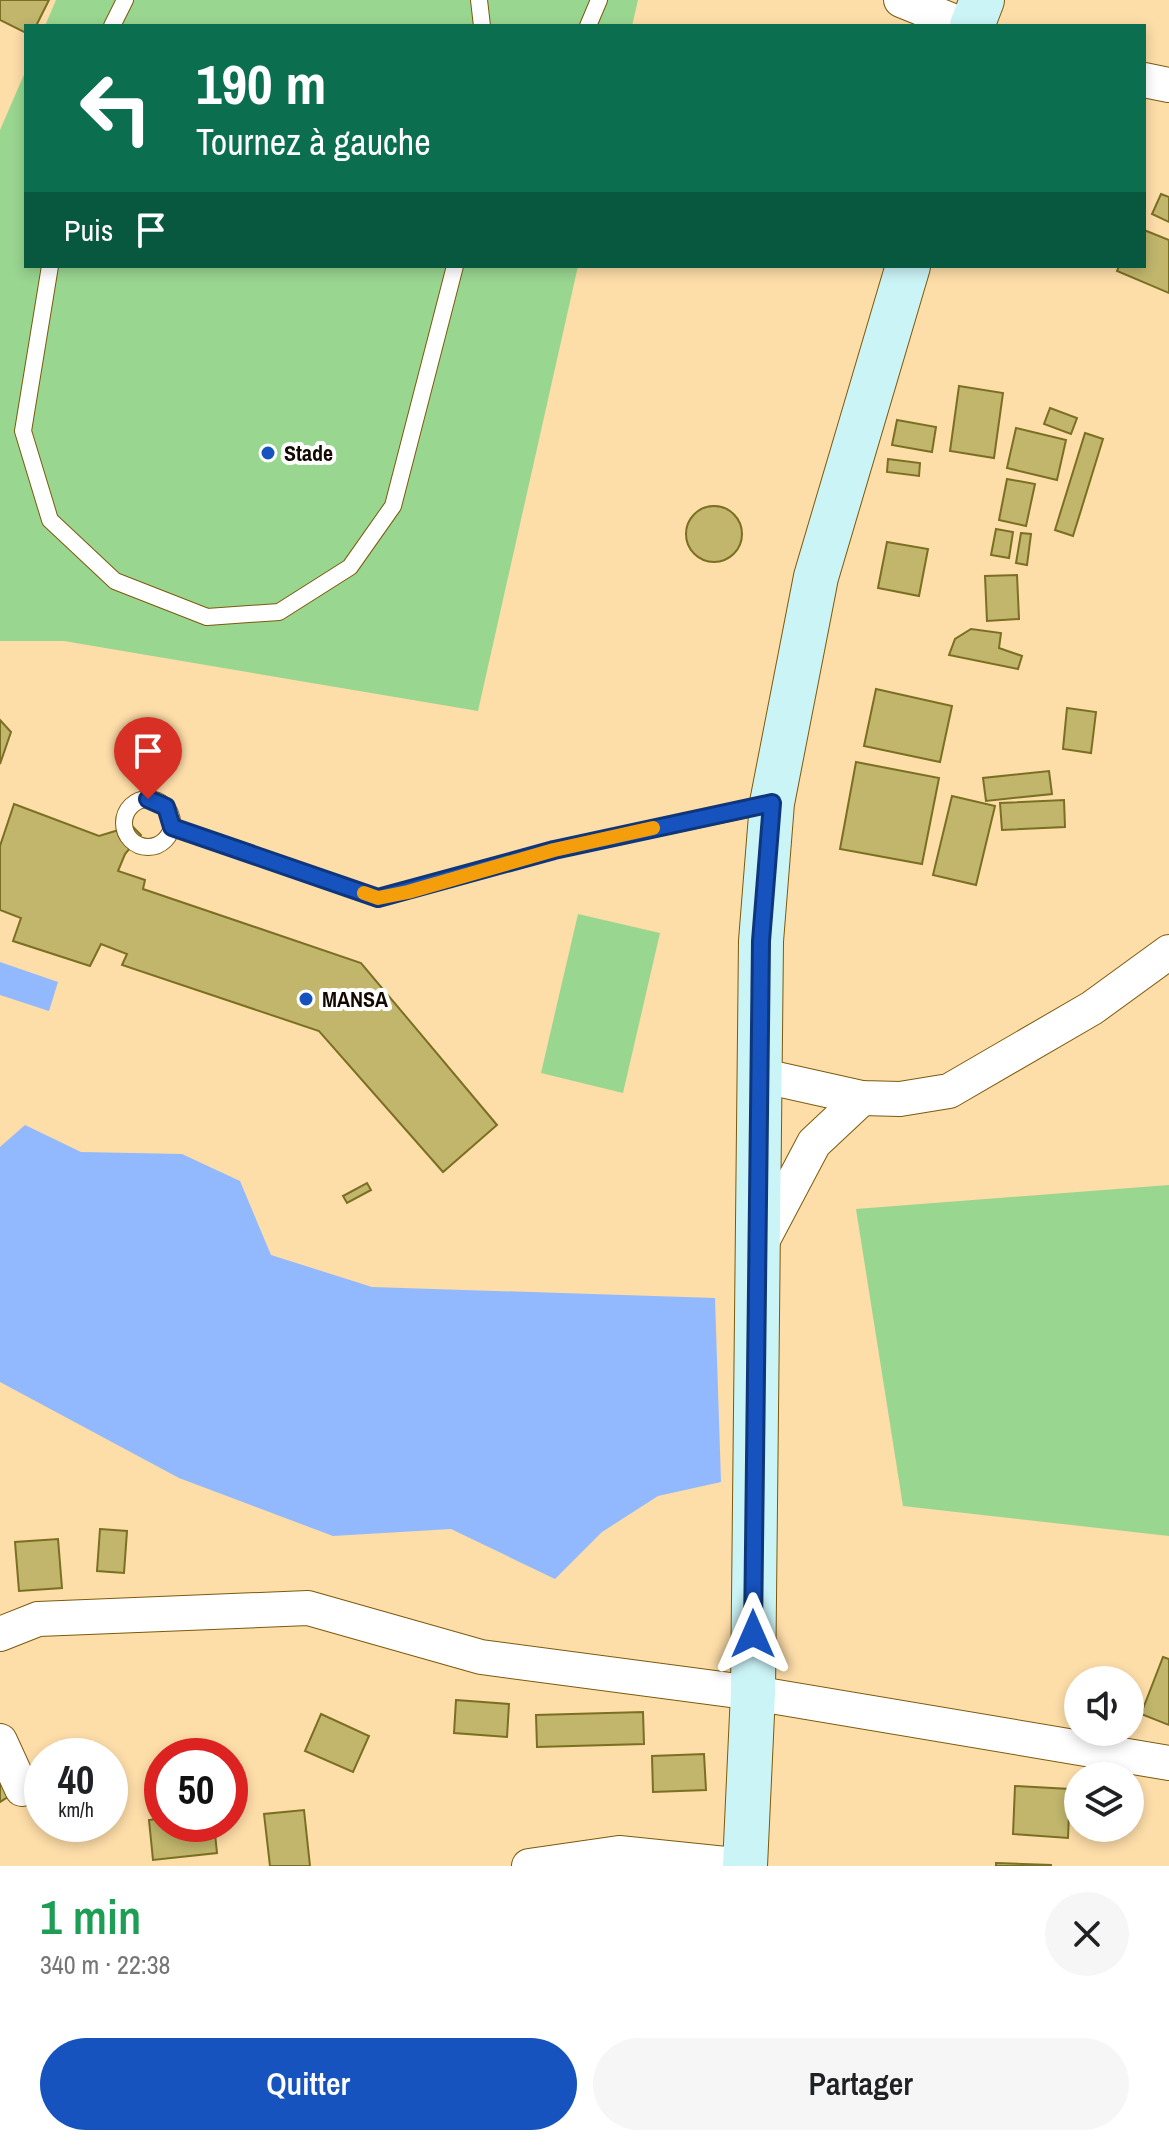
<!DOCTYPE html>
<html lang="fr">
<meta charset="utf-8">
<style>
:root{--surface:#fff;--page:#f6f6f6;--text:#202124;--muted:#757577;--accent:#1653be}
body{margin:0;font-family:"Archivo Narrow",sans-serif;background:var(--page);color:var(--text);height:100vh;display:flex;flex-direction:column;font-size:30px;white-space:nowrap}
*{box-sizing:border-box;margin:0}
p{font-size:26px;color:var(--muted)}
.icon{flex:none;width:44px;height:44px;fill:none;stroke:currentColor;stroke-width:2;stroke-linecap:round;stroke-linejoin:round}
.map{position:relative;height:1866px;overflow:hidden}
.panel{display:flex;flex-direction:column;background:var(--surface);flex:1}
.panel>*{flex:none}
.top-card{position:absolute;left:24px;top:24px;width:1122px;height:244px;border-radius:0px;box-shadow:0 4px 12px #0003;background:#0b6e4f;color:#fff;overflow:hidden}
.tools{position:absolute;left:1064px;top:1666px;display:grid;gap:16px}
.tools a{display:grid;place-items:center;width:80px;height:80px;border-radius:50%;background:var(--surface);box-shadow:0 4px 12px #0003;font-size:40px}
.speed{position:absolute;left:24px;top:1738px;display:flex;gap:16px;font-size:40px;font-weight:700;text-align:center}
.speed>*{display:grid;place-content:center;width:104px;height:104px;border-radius:50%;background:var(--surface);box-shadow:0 4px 12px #0003;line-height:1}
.speed small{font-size:20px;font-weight:400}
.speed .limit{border:12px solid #d22;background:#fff;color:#111}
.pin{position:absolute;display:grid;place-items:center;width:68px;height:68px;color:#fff;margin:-82px -34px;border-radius:50% 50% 50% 0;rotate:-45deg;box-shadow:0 0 8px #0007}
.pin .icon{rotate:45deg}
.me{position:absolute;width:88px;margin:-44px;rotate:0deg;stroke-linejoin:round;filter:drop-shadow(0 0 6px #0008)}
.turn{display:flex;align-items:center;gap:28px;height:168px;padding:0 40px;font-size:36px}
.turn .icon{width:104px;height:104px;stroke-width:2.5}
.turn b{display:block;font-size:56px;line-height:68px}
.then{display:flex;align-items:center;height:76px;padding:0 40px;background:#0003;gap:16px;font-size:30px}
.round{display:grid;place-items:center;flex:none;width:84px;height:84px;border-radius:42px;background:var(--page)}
.overview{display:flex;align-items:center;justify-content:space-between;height:136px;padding:0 40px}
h1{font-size:48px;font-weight:600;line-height:60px;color:#1e9e55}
.primary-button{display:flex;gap:16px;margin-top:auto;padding:16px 40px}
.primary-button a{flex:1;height:92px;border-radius:48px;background:var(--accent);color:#fff;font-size:32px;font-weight:600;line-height:92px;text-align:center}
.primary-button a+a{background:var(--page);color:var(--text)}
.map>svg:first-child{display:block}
.green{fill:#99d690}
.water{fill:#92b9fd}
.building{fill:#c1b66c;stroke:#7a6f22;stroke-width:2}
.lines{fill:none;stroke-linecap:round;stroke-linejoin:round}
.service-casing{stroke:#7c5a0d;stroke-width:18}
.minor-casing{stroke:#7c5a0d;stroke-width:36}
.secondary-casing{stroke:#7c5a0d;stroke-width:46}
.service{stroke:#fff;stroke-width:16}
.minor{stroke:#fff;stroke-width:34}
.secondary{stroke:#cbf4f7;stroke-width:44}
.route-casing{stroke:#0e367c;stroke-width:20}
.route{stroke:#1653be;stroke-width:14}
.slow{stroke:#f59e0b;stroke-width:14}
.poi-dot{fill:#1653be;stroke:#fff;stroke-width:3}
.labels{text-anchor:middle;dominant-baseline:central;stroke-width:8;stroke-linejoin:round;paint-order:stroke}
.poi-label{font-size:22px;font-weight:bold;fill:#140900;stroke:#fff;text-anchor:start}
</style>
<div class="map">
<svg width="1169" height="1866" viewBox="0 0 1169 1866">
<rect width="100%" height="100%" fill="#fddda8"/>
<!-- green -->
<g class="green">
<polygon points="56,0 638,0 632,26 45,26"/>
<polygon points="26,70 26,266 578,266 478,711 64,641 0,641 0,130"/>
<polygon points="578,914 660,933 623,1093 541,1073"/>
<polygon points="1169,1185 1169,1536 903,1506 856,1209"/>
</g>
<!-- water -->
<g class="water">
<polygon points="0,962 58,982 49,1011 0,995"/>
<polygon points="25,1125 81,1152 182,1154 240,1181 271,1255 372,1287 715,1298 721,1482 658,1496 602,1532 555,1579 451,1529 333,1536 179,1478 0,1382 0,1147"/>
</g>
<!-- building -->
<g class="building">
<polygon points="0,0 49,0 36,26 26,26 26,33 0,20"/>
<polygon points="1161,194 1169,197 1169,222 1152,214"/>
<polygon points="1144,230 1169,240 1169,293 1117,271 1119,266 1144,266"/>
<polygon points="959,386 1003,393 994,458 950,451"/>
<polygon points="1050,408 1077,418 1071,434 1044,424"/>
<polygon points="897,420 936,427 932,452 892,445"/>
<polygon points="1016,428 1066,440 1057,480 1007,468"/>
<polygon points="1085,433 1103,439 1073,536 1055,530"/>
<polygon points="888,459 920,463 919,476 887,472"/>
<polygon points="1007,479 1035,484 1026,526 999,520"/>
<circle cx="714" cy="534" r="28"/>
<polygon points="996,529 1013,532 1009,558 991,555"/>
<polygon points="1021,533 1031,534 1027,565 1016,563"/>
<polygon points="887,542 928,549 919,596 878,588"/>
<polygon points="1017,575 1019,619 987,621 985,576"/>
<polygon points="971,629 1001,633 999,648 1022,656 1018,669 949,655 955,639"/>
<polygon points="876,689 952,706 940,762 864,746"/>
<polygon points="1067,708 1096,712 1091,753 1063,749"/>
<polygon points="0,720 11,732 0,764"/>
<polygon points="856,762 939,778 922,864 840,849"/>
<polygon points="1049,771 1052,794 986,801 983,778"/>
<polygon points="952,796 995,806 976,885 933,875"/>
<polygon points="1064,800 1065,827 1002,830 1000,803"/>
<polygon points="14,804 99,836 132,826 141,835 125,854 118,871 145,880 143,889 361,963 497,1125 443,1172 319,1031 122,965 127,954 101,944 90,966 13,941 21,918 0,910 0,846"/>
<polygon points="367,1183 371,1190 347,1203 343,1196"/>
<polygon points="100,1529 127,1531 124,1573 97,1571"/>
<polygon points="58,1539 62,1588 19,1591 15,1542"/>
<polygon points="1163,1657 1169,1659 1169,1725 1141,1714"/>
<polygon points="456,1700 509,1704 507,1737 454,1733"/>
<polygon points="643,1712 644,1744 537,1747 536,1715"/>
<polygon points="321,1714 369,1736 353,1772 305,1751"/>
<polygon points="704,1754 706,1790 653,1792 652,1756"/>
<polygon points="0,1779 11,1795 0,1802"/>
<polygon points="1015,1786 1070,1789 1068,1838 1013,1834"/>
<polygon points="304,1810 310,1866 270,1866 264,1814"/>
<polygon points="162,1818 162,1824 214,1824 217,1853 153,1860 149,1820"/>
<polygon points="996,1863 1051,1865 1051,1866 996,1866"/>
</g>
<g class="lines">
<!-- service casing -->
<g class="service-casing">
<g id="service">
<polyline points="479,0 482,26"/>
<polyline points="112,26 125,0"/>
<polyline points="588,26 599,0"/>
<polyline points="50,266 23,431 50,520 115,581 207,617 279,612 350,567 393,506 455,266"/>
<circle cx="148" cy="823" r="24"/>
<polyline points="172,827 378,898 554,850 771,804"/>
</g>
</g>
<!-- minor casing -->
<g class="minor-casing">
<g id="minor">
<polyline points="901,0 965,26"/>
<polyline points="1144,80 1169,85"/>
<polyline points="759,1075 862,1098 900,1099 949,1091 1092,1008 1169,952"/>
<polyline points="759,1247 814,1143 862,1098"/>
<polyline points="0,1634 38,1619 308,1608 481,1657 753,1693 1169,1763"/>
<polyline points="0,1741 22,1789"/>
<polyline points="529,1866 619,1853 745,1866"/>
</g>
</g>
<!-- secondary casing -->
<g class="secondary-casing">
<g id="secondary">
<polyline points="972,26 982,0"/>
<polyline points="745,1866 753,1693 761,941 772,803 816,577 908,266"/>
</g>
</g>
<!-- service -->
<use href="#service" class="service"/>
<!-- minor -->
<use href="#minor" class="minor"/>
<!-- secondary -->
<use href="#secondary" class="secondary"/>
</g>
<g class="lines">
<!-- route casing -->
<g class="route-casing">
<polyline id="route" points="148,799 166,807 172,827 378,898 554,850 772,803 761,941 753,1634"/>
</g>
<!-- route -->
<use href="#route" class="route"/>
<!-- slow -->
<polyline class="slow" points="364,893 378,898 408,892 554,850 653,828"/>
</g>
<!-- markers -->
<g class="poi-dot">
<circle cx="268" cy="453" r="8"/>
<circle cx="306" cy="999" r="8"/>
</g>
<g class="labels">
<!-- poi labels -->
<g class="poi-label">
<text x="284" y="453">Stade</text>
<text x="322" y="999">MANSA</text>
</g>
</g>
</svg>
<div class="tools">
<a><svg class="icon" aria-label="sound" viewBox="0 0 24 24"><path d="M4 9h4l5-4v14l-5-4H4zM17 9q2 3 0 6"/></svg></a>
<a><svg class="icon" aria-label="layers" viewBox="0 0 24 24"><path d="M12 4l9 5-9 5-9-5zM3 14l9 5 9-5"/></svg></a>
</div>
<div class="speed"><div>40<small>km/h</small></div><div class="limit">50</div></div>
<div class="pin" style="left:148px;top:799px;background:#d93025"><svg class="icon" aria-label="arrive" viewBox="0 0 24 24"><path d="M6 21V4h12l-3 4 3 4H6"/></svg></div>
<svg class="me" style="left:753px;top:1634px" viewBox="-20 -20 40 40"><path d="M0-17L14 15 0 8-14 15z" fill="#1653be" stroke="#fff" stroke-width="4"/></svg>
<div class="top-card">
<div class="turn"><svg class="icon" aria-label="left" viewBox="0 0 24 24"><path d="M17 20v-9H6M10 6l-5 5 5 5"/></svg><div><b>190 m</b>Tournez à gauche</div></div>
<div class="then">Puis<svg class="icon" aria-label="arrive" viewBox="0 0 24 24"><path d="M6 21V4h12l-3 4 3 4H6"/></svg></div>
</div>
</div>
<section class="panel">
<div class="overview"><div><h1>1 min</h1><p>340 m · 22:38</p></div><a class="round"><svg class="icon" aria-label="close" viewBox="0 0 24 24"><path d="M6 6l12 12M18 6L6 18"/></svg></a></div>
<div class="primary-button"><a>Quitter</a><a>Partager</a></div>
</section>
